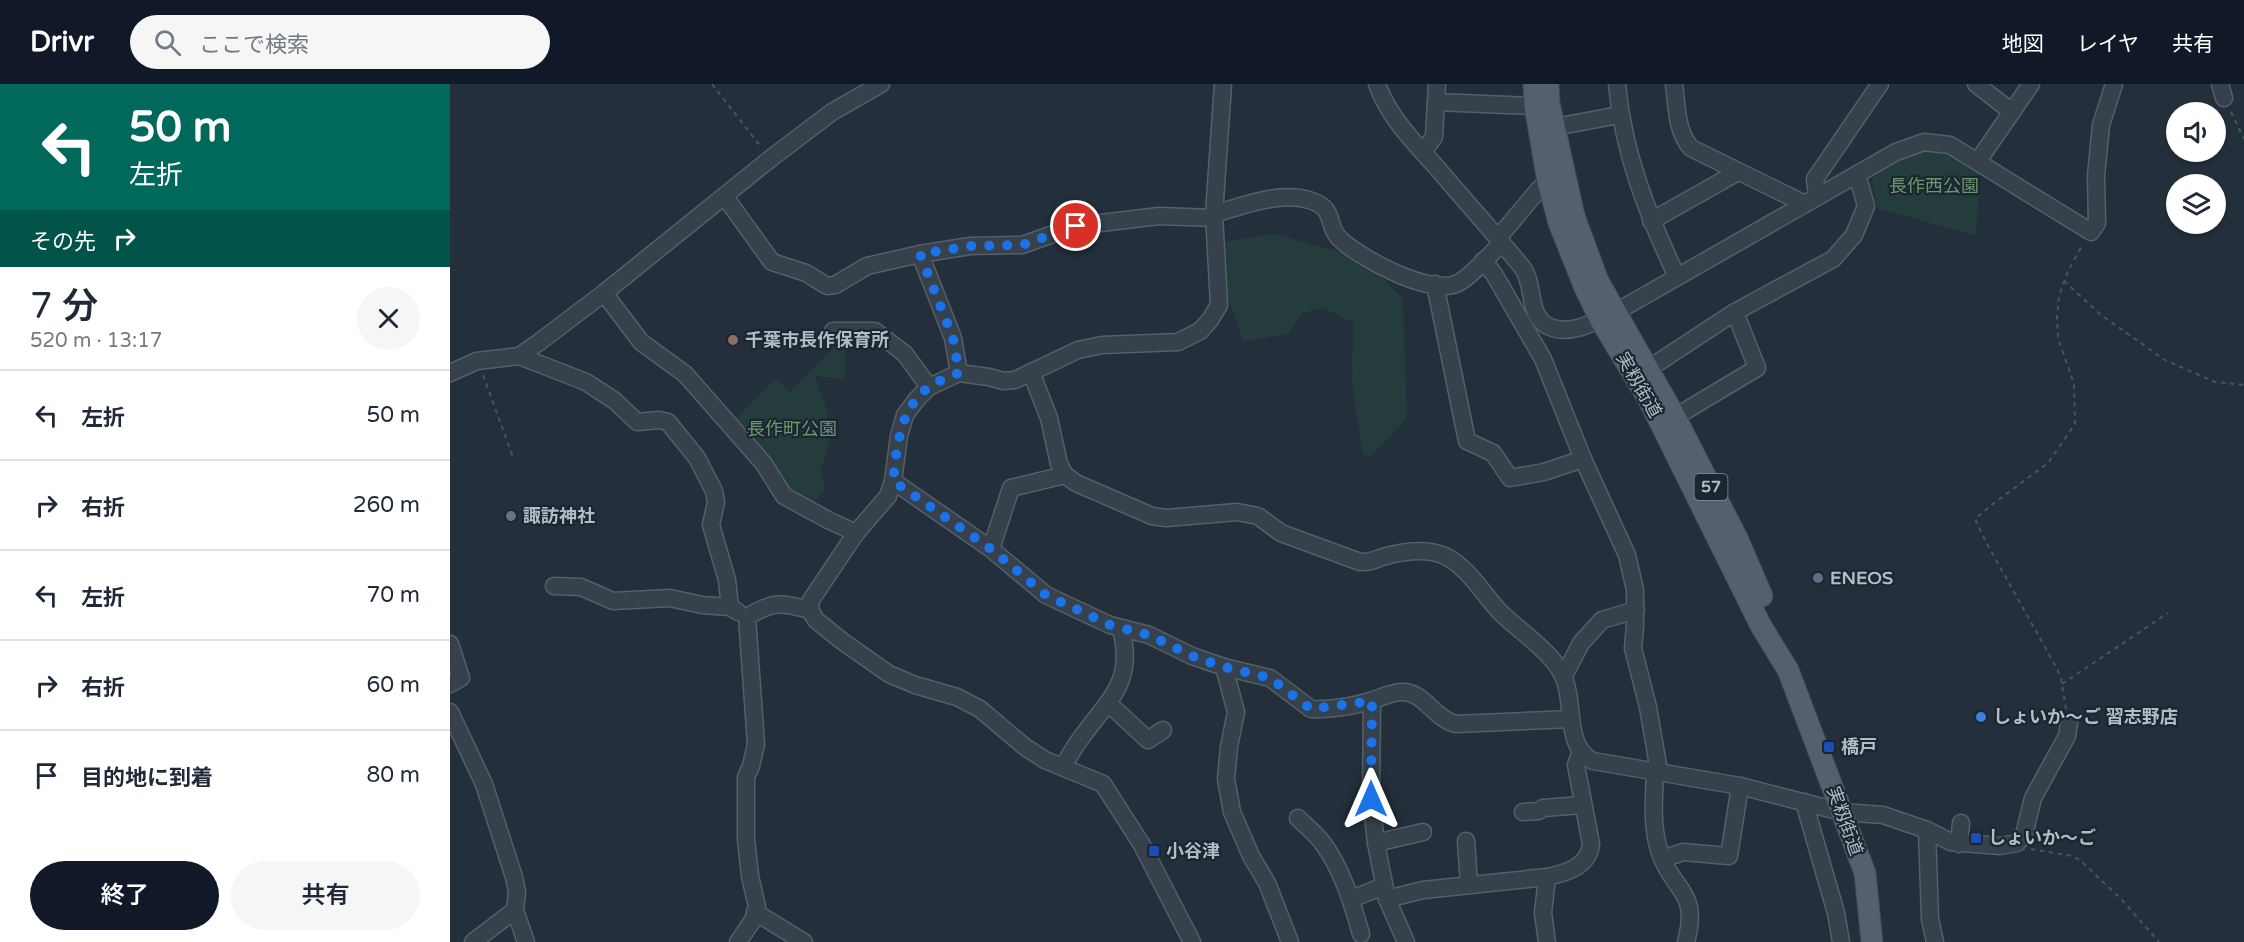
<!DOCTYPE html>
<html lang="ja">
<meta charset="utf-8">
<style>
:root{--surface:#fff;--page:#f6f6f7;--text:#1f2937;--muted:#747a83;--line:#e0e1e3;--accent:#111827}
body{margin:0;font-family:"Varela Round","Noto Sans JP",sans-serif;background:var(--page);color:var(--text);height:100vh;display:flex;flex-direction:column;font-size:22px;white-space:nowrap}
*{box-sizing:border-box;margin:0}
p{font-size:20px;color:var(--muted)}
.icon{flex:none;width:33px;height:33px;fill:none;stroke:currentColor;stroke-width:2;stroke-linecap:round;stroke-linejoin:round}
.map{position:relative;flex:1;overflow:hidden}
.panel{display:flex;flex-direction:column;background:var(--surface);width:450px}
.panel>*{flex:none}
.top-card{background:#00695c;color:#fff;overflow:hidden}
.tools{position:absolute;left:1716px;top:18px;display:grid;gap:12px}
.tools a{display:grid;place-items:center;width:60px;height:60px;border-radius:50%;background:var(--surface);box-shadow:0 2px 4px #0004;font-size:30px}
.pin{position:absolute;display:grid;place-items:center;width:51px;height:51px;color:#fff;margin:-26px;border:3px solid #fff;border-radius:50%;box-shadow:0 2px 6px #0007}
.me{position:absolute;width:66px;margin:-33px;rotate:0deg;stroke-linejoin:round;filter:drop-shadow(0 0 4px #0008)}
.turn{display:flex;align-items:center;gap:21px;height:126px;padding:0 30px;font-size:27px}
.turn .icon{width:78px;height:78px;stroke-width:2.5}
.turn b{display:block;font-size:42px;line-height:51px}
.then{display:flex;align-items:center;height:57px;padding:0 30px;background:#0003;gap:12px;font-size:22px}
.round{display:grid;place-items:center;flex:none;width:63px;height:63px;border-radius:32px;background:var(--page)}
.headline{display:flex;align-items:center;justify-content:space-between;height:102px;padding:0 30px}
h1{font-size:36px;font-weight:600;line-height:45px}
.action{display:flex;gap:12px;margin-top:auto;padding:12px 30px}
.action a{flex:1;height:69px;border-radius:36px;background:var(--accent);color:#fff;font-size:24px;font-weight:600;line-height:69px;text-align:center}
.action a+a{background:var(--page);color:var(--text)}
ul{padding:0;list-style:none}
li{display:flex;align-items:center;gap:18px;height:90px;padding:0 30px;border-top:2px solid var(--line)}
li div{flex:1}
li b{display:block;font-size:22px}
li em{font-style:normal}
header{display:flex;align-items:center;gap:36px;box-sizing:border-box;height:84px;padding:0 30px;background:var(--accent);color:#fff}
header strong{font-size:28px}
nav{display:flex;gap:33px;margin-inline-start:auto;font-size:21px}
.search{width:420px;height:54px;background:var(--page);display:flex;align-items:center;gap:15px;box-sizing:border-box;padding:0 21px;border-radius:33px;color:var(--muted);font-size:22px}
main{display:flex;flex:1;min-height:0}
.map>svg:first-child{display:block}
.green{fill:#253c3c}
.lines{fill:none;stroke-linecap:round;stroke-linejoin:round}
.minor-casing{stroke:#555f69;stroke-width:19}
.major-casing{stroke:#404a54;stroke-width:23}
.path{stroke:#425859;stroke-width:2;stroke-dasharray:4.5 4.5;stroke-linecap:butt}
.minor{stroke:#36414b;stroke-width:16}
.major{stroke:#54606b;stroke-width:21}
.route{stroke:#1a73e8;stroke-width:10;stroke-dasharray:0 18}
.education-dot{fill:#8d6e63;stroke:#1c2630;stroke-width:2}
.worship-dot{fill:#6b7280;stroke:#1c2630;stroke-width:2}
.service-dot{fill:#5c6f8a;stroke:#1c2630;stroke-width:2}
.shop-dot{fill:#3f7fe0;stroke:#1c2630;stroke-width:2}
.transit-dot{fill:#1a4fb4;stroke:#1c2630;stroke-width:2}
.labels{text-anchor:middle;dominant-baseline:central;stroke-width:4.5;stroke-linejoin:round;paint-order:stroke}
.shield{fill:#1c2630;stroke:#858f9a;stroke-width:1.5}
.shield-label{font-size:16px;font-weight:bold;fill:#b2bcc7}
.park-label{font-size:18px;fill:#69986f;stroke:#1c2630}
.poi-label{font-size:18px;font-weight:bold;fill:#b2bcc7;stroke:#1c2630;text-anchor:start}
.street-label{font-size:18px;fill:#b2bcc7;stroke:#1c2630}
</style>
<header>
<strong>Drivr</strong>
<div class="search"><svg class="icon" aria-label="search" viewBox="0 0 24 24"><circle cx="10" cy="10" r="6"/><path d="M15 15l6 6"/></svg>ここで検索</div>
<nav><a>地図</a><a>レイヤ</a><a>共有</a></nav>
</header>
<main>
<section class="panel">
<div class="top-card">
<div class="turn"><svg class="icon" aria-label="left" viewBox="0 0 24 24"><path d="M17 20v-9H6M10 6l-5 5 5 5"/></svg><div><b>50 m</b>左折</div></div>
<div class="then">その先<svg class="icon" aria-label="right" viewBox="0 0 24 24"><path d="M7 20v-9h11M14 6l5 5-5 5"/></svg></div>
</div>
<div class="headline"><div><h1>7 分</h1><p>520 m · 13:17</p></div><a class="round"><svg class="icon" aria-label="close" viewBox="0 0 24 24"><path d="M6 6l12 12M18 6L6 18"/></svg></a></div>
<ul>
<li><svg class="icon" aria-label="left" viewBox="0 0 24 24"><path d="M17 20v-9H6M10 6l-5 5 5 5"/></svg><div><b>左折</b></div><em>50 m</em></li>
<li><svg class="icon" aria-label="right" viewBox="0 0 24 24"><path d="M7 20v-9h11M14 6l5 5-5 5"/></svg><div><b>右折</b></div><em>260 m</em></li>
<li><svg class="icon" aria-label="left" viewBox="0 0 24 24"><path d="M17 20v-9H6M10 6l-5 5 5 5"/></svg><div><b>左折</b></div><em>70 m</em></li>
<li><svg class="icon" aria-label="right" viewBox="0 0 24 24"><path d="M7 20v-9h11M14 6l5 5-5 5"/></svg><div><b>右折</b></div><em>60 m</em></li>
<li><svg class="icon" aria-label="arrive" viewBox="0 0 24 24"><path d="M6 21V4h12l-3 4 3 4H6"/></svg><div><b>目的地に到着</b></div><em>80 m</em></li>
</ul>
<div class="action"><a>終了</a><a>共有</a></div>
</section>
<div class="map">
<svg width="1794" height="858" viewBox="0 0 1794 858">
<rect width="100%" height="100%" fill="#232f3b"/>
<!-- green -->
<g class="green">
<path d="M1477,64l21,2 32,18 -4,68 -99,-28 -5,-29c15,-18 33,-25 55,-31z"/>
<polygon points="824,150 891,168 923,184 953,215 957,334 921,372 913,370 902,300 903,238 872,224 852,229 838,250 793,257 778,213 772,158"/>
<polygon points="395,253 395,295 365,292 377,326 381,352 371,385 375,405 363,419 337,406 283,336 326,295 340,308"/>
</g>
<g class="lines">
<!-- minor casing -->
<g class="minor-casing">
<g id="minor">
<path d="M927,0c12,34 38,59 61,85 28,33 57,65 84,98 14,18 4,50 28,60 21,9 47,-6 66,-15l280,-160 28,-10 26,3 141,87 6,-9 -1,-47 5,-51 13,-41"/>
<path d="M1167,0c6,69 31,131 60,193"/>
<path d="M1224,0c3,22 2,47 17,64l114,56"/>
<polyline points="1526,0 1562,28"/>
<polyline points="1770,0 1774,14"/>
<polyline points="986,18 1085,22"/>
<polyline points="1105,43 1169,31"/>
<polyline points="973,68 984,53 987,0"/>
<polyline points="1528,77 1581,0"/>
<polyline points="1367,112 1365,95 1430,0"/>
<polyline points="275,113 322,178 356,189 377,202 385,201 417,182 470,170 520,162 572,161 626,142 709,132 764,134"/>
<path d="M764,130c28,-8 65,-23 95,-14 27,8 17,23 29,37 19,20 93,60 120,46 13,-6 33,-30 44,-40"/>
<polyline points="1201,137 1288,88"/>
<polyline points="1048,154 1090,104 1098,98"/>
<polyline points="470,170 503,254 509,289"/>
<polyline points="1033,177 1044,190 1093,275 1133,375 1177,471 1185,506 1185,542 1183,564 1198,623 1209,687"/>
<polyline points="985,200 1017,357 1043,369 1060,394 1094,388 1133,375"/>
<polyline points="154,209 191,258 235,290 314,380 334,412 378,436 406,449"/>
<polyline points="383,247 425,247 455,270 479,303"/>
<polyline points="69,272 136,298 165,317 187,338 209,336 218,338 247,374 264,407 266,418 261,441 277,496 280,523"/>
<polyline points="1198,285 1285,228 1383,175 1404,151 1416,122 1407,90"/>
<path d="M581,288l18,46 10,46 6,11 11,8 76,33 14,2 71,-6 21,4 23,17 79,29c11,1 17,-4 26,-6 19,-5 41,-8 59,0 23,11 38,38 55,56 19,19 54,41 64,66 11,25 0,69 29,83l147,25 102,26 41,3 44,15 24,12 49,4 17,-3 7,-8 9,-37 34,-62 2,-13"/>
<polyline points="0,289 27,277 69,272 88,259 154,209 320,75 382,28 431,0"/>
<polyline points="1225,333 1307,284 1285,228"/>
<polyline points="443,397 541,465 596,511 660,541 699,551 742,572 774,583 786,628 779,663 776,695 782,728 801,772 817,799 840,858"/>
<polyline points="541,465 561,404 615,391"/>
<polyline points="104,502 131,503 163,517 220,514 252,521 280,523 288,528"/>
<polyline points="0,560 11,594 0,600"/>
<path d="M774,583l46,11 41,31c19,1 44,-3 62,-9 10,-3 20,-9 32,-8 20,2 30,27 51,32l114,-5"/>
<polyline points="1114,592 1131,559 1152,536 1186,526"/>
<polyline points="922,617 921,715 926,759 937,815 956,858"/>
<polyline points="659,620 698,656 713,646"/>
<polyline points="0,628 34,700 64,793 67,808 65,826 76,858"/>
<path d="M613,683c6,-10 11,-20 18,-29 28,-39 54,-56 40,-109"/>
<path d="M1205,686c-1,28 -4,57 5,83 13,39 40,37 26,89"/>
<polyline points="1354,718 1386,829 1391,858"/>
<polyline points="1073,728 1089,727 1093,724 1133,721"/>
<path d="M848,734c8,8 17,15 24,24 20,27 30,60 39,92"/>
<polyline points="1477,746 1480,835 1485,858"/>
<polyline points="1016,757 1019,800"/>
<polyline points="926,759 973,748"/>
<polyline points="1509,760 1511,739"/>
<polyline points="1213,775 1233,768 1279,772 1290,702"/>
<polyline points="1097,793 1093,829 1097,858"/>
<polyline points="901,815 934,802"/>
<path d="M937,815l36,-9 124,-13c20,-4 42,-11 44,-33l-15,-79 5,-14"/>
<polyline points="305,828 354,858"/>
<polyline points="23,858 65,826"/>
<path d="M288,858l15,-22 4,-13 -7,-31 -4,-37v-62l5,-11 5,-22 -9,-127c26,-16 34,-15 63,-7"/>
<polyline points="742,858 692,761 653,700 595,676 575,663 530,625 507,613 465,601 439,590 392,557 366,536 360,526 361,516 406,449 438,412 443,397 449,352 455,331 467,315 479,303 509,289 539,293 553,297 565,296 628,266 652,261 728,258 750,247 760,236 769,221 764,130 773,0"/>
</g>
</g>
<!-- major casing -->
<g class="major-casing">
<g id="major">
<polyline points="1084,0 1085,22 1098,98 1109,139 1135,204 1150,235 1199,316 1311,542 1338,586 1415,789 1422,858"/>
<polyline points="1098,0 1099,19 1124,132 1148,197 1225,333 1287,454 1312,512"/>
</g>
</g>
<!-- path -->
<g class="path">
<polyline points="262,0 311,63"/>
<polyline points="1781,28 1794,55"/>
<polyline points="1614,197 1651,231 1715,276 1765,298 1794,301"/>
<polyline points="33,291 63,373"/>
<polyline points="1612,600 1718,529"/>
<polyline points="1616,625 1611,594 1605,581 1537,460 1525,435 1544,419 1598,379 1625,340 1624,300 1608,254 1607,233 1609,212 1618,187 1633,160"/>
<polyline points="1581,765 1622,772 1630,776 1672,816 1709,858"/>
</g>
<!-- minor -->
<use href="#minor" class="minor"/>
<!-- major -->
<use href="#major" class="major"/>
</g>
<g class="lines">
<!-- route -->
<path class="route" d="M626,142l-54,19 -52,1 -50,8 33,84 6,35c-10,4 -22,8 -30,14 -30,22 -32,61 -36,94l98,68 55,46 64,30 39,10 43,21 32,11 46,11 41,31 61,-8 -1,98"/>
</g>
<!-- markers -->
<circle class="education-dot" cx="283" cy="256" r="6"/>
<circle class="worship-dot" cx="61" cy="432" r="6"/>
<circle class="service-dot" cx="1368" cy="494" r="6"/>
<circle class="shop-dot" cx="1531" cy="633" r="6"/>
<g class="transit-dot">
<rect x="1373" y="657" width="12" height="12" rx="3"/>
<rect x="1520" y="748" width="12" height="12" rx="3"/>
<rect x="698" y="761" width="12" height="12" rx="3"/>
</g>
<g class="labels">
<!-- shield labels -->
<rect class="shield" x="1244.5" y="390" width="33" height="26" rx="4.5"/>
<g class="shield-label">
<text x="1261" y="403">57</text>
</g>
<!-- park labels -->
<g class="park-label">
<text x="1484" y="102">長作西公園</text>
<text x="342" y="345">長作町公園</text>
</g>
<!-- poi labels -->
<g class="poi-label">
<text x="295" y="256">千葉市長作保育所</text>
<text x="73" y="432">諏訪神社</text>
<text x="1380" y="494">ENEOS</text>
<text x="1543" y="633">しょいか～ご 習志野店</text>
<text x="1391" y="663">橋戸</text>
<text x="1538" y="754">しょいか〜ご</text>
<text x="716" y="767">小谷津</text>
</g>
<!-- street labels -->
<g class="street-label">
<text transform="translate(1189 301) rotate(60)">実籾街道</text>
<text transform="translate(1395 737) rotate(70)">実籾街道</text>
</g>
</g>
</svg>
<div class="tools">
<a><svg class="icon" aria-label="sound" viewBox="0 0 24 24"><path d="M4 9h4l5-4v14l-5-4H4zM17 9q2 3 0 6"/></svg></a>
<a><svg class="icon" aria-label="layers" viewBox="0 0 24 24"><path d="M12 4l9 5-9 5-9-5zM3 14l9 5 9-5"/></svg></a>
</div>
<div class="pin" style="left:626px;top:142px;background:#d93025"><svg class="icon" aria-label="arrive" viewBox="0 0 24 24"><path d="M6 21V4h12l-3 4 3 4H6"/></svg></div>
<svg class="me" style="left:921px;top:715px" viewBox="-20 -20 40 40"><path d="M0-17L14 15 0 8-14 15z" fill="#1a73e8" stroke="#fff" stroke-width="4"/></svg>
</div>
</main>
